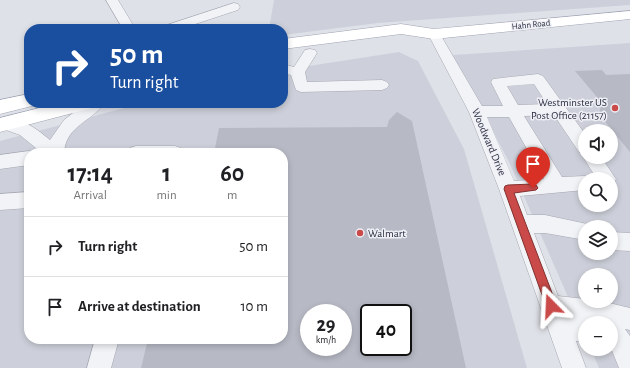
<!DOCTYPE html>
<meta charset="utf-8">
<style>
:root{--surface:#fff;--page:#f6f6f6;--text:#202124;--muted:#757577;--line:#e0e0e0}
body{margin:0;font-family:"Alegreya Sans",sans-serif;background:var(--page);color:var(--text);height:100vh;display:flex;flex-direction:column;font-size:15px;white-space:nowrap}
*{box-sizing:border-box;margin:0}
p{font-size:13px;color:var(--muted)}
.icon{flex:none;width:22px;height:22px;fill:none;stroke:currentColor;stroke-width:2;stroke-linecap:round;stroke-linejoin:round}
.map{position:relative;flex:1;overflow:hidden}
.panel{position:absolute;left:24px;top:148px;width:264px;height:196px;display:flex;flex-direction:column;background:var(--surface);border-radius:16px;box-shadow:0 2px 6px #0003}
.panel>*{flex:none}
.hud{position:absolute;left:24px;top:24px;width:264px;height:84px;border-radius:16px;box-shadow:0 2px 6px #0003;background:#1a4fa0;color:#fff;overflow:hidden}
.fabs{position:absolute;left:578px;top:124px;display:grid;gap:8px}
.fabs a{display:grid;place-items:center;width:40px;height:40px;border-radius:50%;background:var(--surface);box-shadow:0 2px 6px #0003;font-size:20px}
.speed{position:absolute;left:300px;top:304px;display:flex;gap:8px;font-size:20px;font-weight:700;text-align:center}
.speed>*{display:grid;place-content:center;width:52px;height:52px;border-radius:50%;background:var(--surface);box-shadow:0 2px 6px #0003;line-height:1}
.speed small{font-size:10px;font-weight:400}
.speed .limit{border:2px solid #111;border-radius:6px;background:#fff;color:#111}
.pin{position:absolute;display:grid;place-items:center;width:34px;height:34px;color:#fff;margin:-41px -17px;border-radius:50% 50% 50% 0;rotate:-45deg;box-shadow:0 0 4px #0007}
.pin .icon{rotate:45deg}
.me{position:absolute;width:44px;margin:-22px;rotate:339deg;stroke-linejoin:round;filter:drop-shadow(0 0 3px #0008)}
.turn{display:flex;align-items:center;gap:14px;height:84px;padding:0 20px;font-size:18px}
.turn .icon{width:52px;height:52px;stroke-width:2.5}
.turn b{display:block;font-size:28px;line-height:34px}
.eta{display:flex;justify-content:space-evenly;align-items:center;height:68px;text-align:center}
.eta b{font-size:24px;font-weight:600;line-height:28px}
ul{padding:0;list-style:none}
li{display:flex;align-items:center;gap:12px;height:60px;padding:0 20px;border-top:1px solid var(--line)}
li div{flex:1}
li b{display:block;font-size:15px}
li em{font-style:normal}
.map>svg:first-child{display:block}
.built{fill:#cdd0da;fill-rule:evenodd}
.building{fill:#b7bac5;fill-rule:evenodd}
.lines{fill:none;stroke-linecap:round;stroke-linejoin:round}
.minor-casing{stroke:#a5a7b2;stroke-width:1}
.major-casing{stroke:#9fa4b3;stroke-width:1}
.minor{fill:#f2f3f6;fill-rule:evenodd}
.major{fill:#fff;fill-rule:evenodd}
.route{fill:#c94a48;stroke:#83302f}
.poi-dot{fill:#c94a48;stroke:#eff0f6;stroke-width:1.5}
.labels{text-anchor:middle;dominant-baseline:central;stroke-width:3;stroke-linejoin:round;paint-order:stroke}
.far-street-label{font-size:9px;fill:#292d3f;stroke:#eff0f6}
.poi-label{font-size:11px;fill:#292d3f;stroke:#eff0f6;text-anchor:end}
.street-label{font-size:11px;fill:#292d3f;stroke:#eff0f6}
</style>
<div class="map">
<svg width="630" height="368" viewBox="0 0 630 368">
<rect width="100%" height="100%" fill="#dfe1e8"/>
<!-- built -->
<g class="built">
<polygon points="274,0 630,0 630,5 378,23 283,35 283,29 269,29"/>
<path d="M630,43v325h-31l-8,-19h20v-26h-26v13l-76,-174 -56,-107zM585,131h26v26h-26zM585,179h26v26h-26zM585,227h26v26h-26zM585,275h26v26h-26z"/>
<path d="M399,52l19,9 46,88 63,219h-527v-227l143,-38h140v-33zM29,153h254v186h-254zM309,313h34v34h-34zM369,313h34v34h-34z"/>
</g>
<!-- building -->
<g class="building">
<polygon points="602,70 606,75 630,74 630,152 599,114 602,103 575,71"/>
<path d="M397,112l15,9 54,247h-325l7,-29h135v-186h-69l5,-25 168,-1 2,-7zM309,313h34v34h-34zM369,313h34v34h-34z"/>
</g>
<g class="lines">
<!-- minor casing -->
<g class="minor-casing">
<g id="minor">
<polygon points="106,0 118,0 133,25 137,29 123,29"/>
<polygon points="234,3 238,4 240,7 238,10 180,29 162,29 164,26"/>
<path d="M434,30l5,1 1,3 42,72h21l-12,-24 2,-3 45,-5 5,2 42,58v19l-6,-1 -25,-37 -30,1 38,61 23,-1 7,3h-7v11l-65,6 7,19h18l47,10 1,2h-8v13l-40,-7h-11l24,63 27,3v2h16l29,7v22l-5,-1 5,7v32h-11l-8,-20v-25h-26v19l-9,-1 10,27h-24l-63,-179 -30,-77 -41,-78 1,-3zM534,84l13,20 -29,1 -11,-19zM487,117h22l35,62 -30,2z"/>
<polygon points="310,49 315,50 317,53 305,72 307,82 382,80 387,82 389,85 387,88 382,90 301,92 296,90 291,75 283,73 283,64 294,67 305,50"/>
<path d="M86,103h18c-12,19 -38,22 -40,50h-22l-22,-18 -20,-7v-8c18,-6 37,9 50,20l14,-20z"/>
<polygon points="136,146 175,146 181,148 183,153 128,153 130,148"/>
<polygon points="29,151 34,153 29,153 29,165 0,169 0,155"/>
<polygon points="585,154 585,157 601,157 616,179 613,184 611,185 611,179 597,179 583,157"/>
<polygon points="29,192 29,208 0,210 0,194"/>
<polygon points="611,232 630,233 630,251 611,250"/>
<polygon points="95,339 119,339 111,368 87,368"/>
</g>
</g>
<!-- major casing -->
<g class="major-casing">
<g id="major">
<polygon points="630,11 630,19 434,39 401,34 283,49 283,39 401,24 434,29"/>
<polygon points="29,94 29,103 36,103 36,105 0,114 0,100"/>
<polygon points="59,103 94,103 92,108 0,132 0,118"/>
</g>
</g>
<!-- minor -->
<use href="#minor" class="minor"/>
<!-- major -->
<use href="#major" class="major"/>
</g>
<!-- route -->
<polygon class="route" points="533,184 536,185 538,188 536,190 514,193 557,306 555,310 551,312 547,310 546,306 504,189 505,186 508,185"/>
<!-- markers -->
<g class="poi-dot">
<circle cx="615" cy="108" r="4"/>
<circle cx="360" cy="233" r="4"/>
</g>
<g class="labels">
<!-- far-street labels -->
<g class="far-street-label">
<text transform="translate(531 25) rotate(-6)">Hahn Road</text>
</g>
<!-- poi labels -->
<g class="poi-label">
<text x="607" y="102">Westminster US<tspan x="607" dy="13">Post Office (21157)</tspan></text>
<text x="368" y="233" text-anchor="start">Walmart</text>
</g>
<!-- street labels -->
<g class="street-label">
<text transform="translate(489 142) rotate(67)">Woodward Drive</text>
</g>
</g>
</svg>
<div class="fabs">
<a><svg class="icon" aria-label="sound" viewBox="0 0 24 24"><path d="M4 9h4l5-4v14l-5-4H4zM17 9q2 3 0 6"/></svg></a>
<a><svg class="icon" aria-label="search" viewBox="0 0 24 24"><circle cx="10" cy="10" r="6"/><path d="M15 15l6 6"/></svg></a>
<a><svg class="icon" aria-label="layers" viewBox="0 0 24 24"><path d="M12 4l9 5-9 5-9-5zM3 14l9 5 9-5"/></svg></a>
<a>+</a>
<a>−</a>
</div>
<div class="speed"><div>29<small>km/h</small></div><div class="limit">40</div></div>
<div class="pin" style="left:533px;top:188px;background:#d93025"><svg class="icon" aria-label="arrive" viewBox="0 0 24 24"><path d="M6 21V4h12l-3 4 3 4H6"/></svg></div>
<svg class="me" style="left:551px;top:306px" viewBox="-20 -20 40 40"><path d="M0-17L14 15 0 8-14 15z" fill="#c94a48" stroke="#fff" stroke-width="4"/></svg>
<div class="hud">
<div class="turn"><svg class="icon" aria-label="right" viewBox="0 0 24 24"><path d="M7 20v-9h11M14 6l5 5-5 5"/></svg><div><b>50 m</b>Turn right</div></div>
</div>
<section class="panel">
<div class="eta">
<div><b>17:14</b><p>Arrival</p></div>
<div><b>1</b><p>min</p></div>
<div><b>60</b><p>m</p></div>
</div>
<ul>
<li><svg class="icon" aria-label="right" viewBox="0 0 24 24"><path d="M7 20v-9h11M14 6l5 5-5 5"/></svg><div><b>Turn right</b></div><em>50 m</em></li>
<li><svg class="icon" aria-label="arrive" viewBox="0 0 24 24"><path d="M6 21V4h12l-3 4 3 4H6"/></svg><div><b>Arrive at destination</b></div><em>10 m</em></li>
</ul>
</section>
</div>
